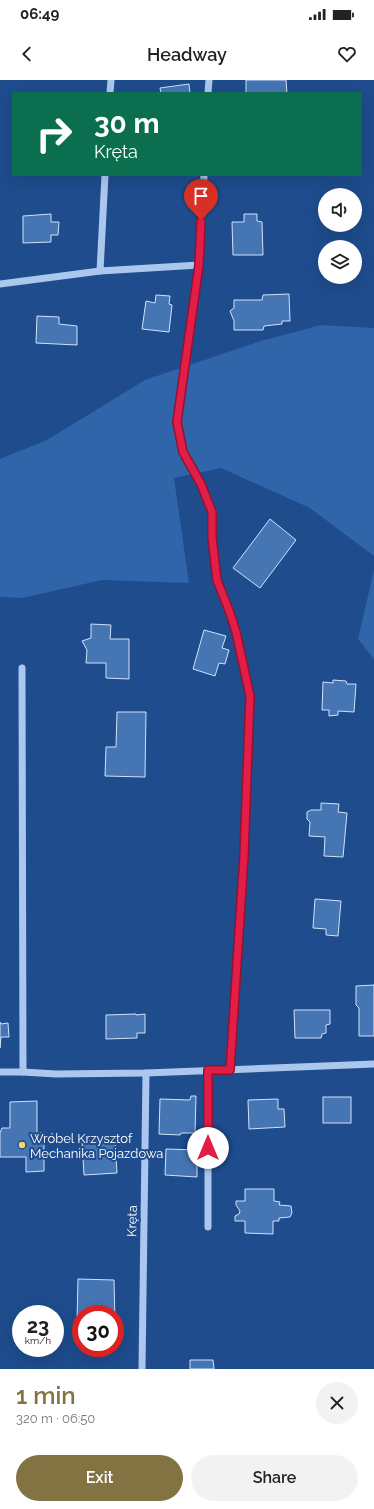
<!DOCTYPE html>
<meta charset="utf-8">
<style>
:root{--surface:#fff;--page:#f2f2f2;--text:#222;--muted:#767676;--accent:#847342}
body{margin:0;font-family:Raleway,sans-serif;background:var(--page);color:var(--text);height:100vh;display:flex;flex-direction:column;font-size:15px;white-space:nowrap}
*{box-sizing:border-box;margin:0}
p{font-size:13px;color:var(--muted)}
.icon{flex:none;width:22px;height:22px;fill:none;stroke:currentColor;stroke-width:2;stroke-linecap:round;stroke-linejoin:round}
.map{position:relative;height:1289px;overflow:hidden}
.side{display:flex;flex-direction:column;background:var(--surface);flex:1}
.side>*{flex:none}
.guide{position:absolute;left:12px;top:12px;width:350px;height:84px;border-radius:0px;box-shadow:0 4px 16px #0002;background:#0b6e4f;color:#fff;overflow:hidden}
.controls{position:absolute;left:318px;top:108px;display:grid;gap:8px}
.controls a{display:grid;place-items:center;width:44px;height:44px;border-radius:50%;background:var(--surface);box-shadow:0 4px 16px #0002;font-size:20px}
.speed{position:absolute;left:12px;top:1225px;display:flex;gap:8px;font-size:20px;font-weight:700;text-align:center}
.speed>*{display:grid;place-content:center;width:52px;height:52px;border-radius:50%;background:var(--surface);box-shadow:0 4px 16px #0002;line-height:1}
.speed small{font-size:10px;font-weight:400}
.speed .limit{border:6px solid #d22;background:#fff;color:#111}
.pin{position:absolute;display:grid;place-items:center;width:34px;height:34px;color:#fff;margin:-41px -17px;border-radius:50% 50% 50% 0;rotate:-45deg;box-shadow:0 0 4px #0007}
.pin .icon{rotate:45deg}
.me{position:absolute;width:44px;margin:-22px;rotate:0deg;stroke-linejoin:round;filter:drop-shadow(0 0 3px #0008)}
.turn{display:flex;align-items:center;gap:14px;height:84px;padding:0 16px;font-size:18px}
.turn .icon{width:52px;height:52px;stroke-width:2.5}
.turn b{display:block;font-size:28px;line-height:34px}
.round{display:grid;place-items:center;flex:none;width:42px;height:42px;border-radius:21px;background:var(--page)}
.head{display:flex;align-items:center;justify-content:space-between;height:68px;padding:0 16px}
h1{font-size:24px;font-weight:600;line-height:30px;color:var(--accent)}
.action{display:flex;gap:8px;margin-top:auto;padding:8px 16px}
.action a{flex:1;height:46px;border-radius:24px;background:var(--accent);color:#fff;font-size:16px;font-weight:600;line-height:46px;text-align:center}
.action a+a{background:var(--page);color:var(--text)}
.status{display:flex;justify-content:space-between;align-items:center;height:28px;padding:0 20px;background:var(--surface);direction:ltr}
.status svg{height:11px;fill:currentColor}
header{display:flex;justify-content:space-between;align-items:center;height:52px;padding:0 16px;background:var(--surface);font-size:18px;font-weight:600}
.map>svg:first-child{display:block}
.green{fill:#3165aa}
.building{fill:#4675b4;stroke:#d1e2f9}
.lines{fill:none;stroke-linecap:round;stroke-linejoin:round}
.minor{stroke:#abc7ed;stroke-width:7}
.route-casing{stroke:#92132f;stroke-width:10}
.route{stroke:#e11d48;stroke-width:7}
.poi-dot{fill:#fbd56a;stroke:#1e4c8d;stroke-width:1.5}
.labels{text-anchor:middle;dominant-baseline:central;stroke-width:4;stroke-linejoin:round;paint-order:stroke}
.poi-label{font-size:13px;fill:#fff;stroke:#1e4c8d;text-anchor:start}
.street-label{font-size:13px;fill:#fff;stroke:#1e4c8d}
</style>
<div class="status"><b>06:49</b><svg viewBox="0 0 49 12"><path d="M0 12V9h3v3zM5 12V6h3v6zM10 12V3h3v9zM15 12V0h3v12zM26 1h20v11H26zM47 4h2v5h-2z"/></svg></div>
<header><svg class="icon" aria-label="back" viewBox="0 0 24 24"><path d="M15 5l-7 7 7 7"/></svg>Headway<svg class="icon" aria-label="heart" viewBox="0 0 24 24"><path d="M12 20l-8-8c-3-5 5-10 8-4 3-6 11-1 8 4z"/></svg></header>
<div class="map">
<svg width="374" height="1289" viewBox="0 0 374 1289">
<rect width="100%" height="100%" fill="#1e4c8d"/>
<!-- green -->
<g class="green">
<polygon points="321,245 374,248 374,476 310,428 221,388 174,398 189,503 102,500 22,518 0,517 0,379 47,360 145,300 261,261"/>
<polygon points="374,490 374,579 358,559"/>
</g>
<!-- building -->
<g class="building">
<polygon points="246,0 286,0 287,13 246,13"/>
<polygon points="189,4 190,13 161,13 160,8"/>
<polygon points="51,134 51,142 59,142 58,155 51,155 51,162 23,163 23,136"/>
<polygon points="244,134 257,134 257,141 262,142 263,175 233,175 232,142 244,142"/>
<polygon points="289,214 290,241 282,241 282,244 264,246 263,250 234,250 234,241 230,231 234,228 234,220 262,220 263,215"/>
<polygon points="156,215 170,216 169,224 172,225 169,252 142,249 146,221 155,223"/>
<polygon points="37,236 59,237 59,244 77,246 77,265 36,263"/>
<polygon points="270,439 296,460 260,508 233,488"/>
<polygon points="91,544 111,545 110,559 129,559 129,599 106,598 106,583 86,583 87,570 82,561 91,558"/>
<polygon points="204,550 226,556 222,568 229,570 225,584 219,583 215,596 193,589"/>
<polygon points="333,600 346,601 347,604 356,604 354,632 338,631 338,635 329,636 329,630 322,630 323,602 333,603"/>
<polygon points="117,632 146,632 145,697 105,696 106,667 116,667"/>
<polygon points="321,723 339,724 338,732 347,733 343,777 324,776 325,757 309,756 310,742 307,739 307,732 311,730 321,730"/>
<polygon points="315,819 341,821 338,856 326,855 326,849 313,848"/>
<polygon points="374,905 374,956 359,956 359,928 356,925 356,906"/>
<polygon points="294,930 330,930 330,944 326,945 326,953 322,954 321,958 295,958"/>
<polygon points="136,934 136,935 145,934 145,953 137,953 137,958 106,959 106,935"/>
<polygon points="0,942 1,944 8,943 9,957 1,957 0,968"/>
<polygon points="191,1016 196,1016 195,1053 181,1053 180,1055 159,1054 160,1019 190,1020"/>
<rect x="323" y="1017" width="28" height="26"/>
<polygon points="278,1019 278,1029 284,1029 285,1047 249,1049 248,1020"/>
<polygon points="37,1021 37,1053 44,1053 44,1091 26,1092 26,1077 0,1077 0,1053 2,1048 10,1048 10,1022"/>
<polygon points="115,1060 117,1093 84,1095 82,1061"/>
<polygon points="166,1069 197,1070 197,1097 165,1095"/>
<polygon points="245,1109 274,1109 274,1121 280,1122 279,1125 291,1126 292,1133 290,1137 279,1138 279,1141 273,1141 273,1154 245,1153 245,1141 235,1141 235,1136 239,1134 240,1131 236,1125 236,1121 245,1121"/>
<polygon points="78,1199 114,1200 115,1242 115,1234 81,1234 81,1241 77,1241"/>
<polygon points="190,1280 213,1280 214,1289 190,1289"/>
</g>
<g class="lines">
<!-- minor -->
<g class="minor">
<polyline points="110,13 111,0"/>
<polyline points="208,13 209,0"/>
<polyline points="105,95 100,191 199,185 204,95"/>
<polyline points="199,185 177,342 183,372 201,404 212,432 212,457 217,500 231,533 236,552 250,616 244,776 230,990"/>
<polyline points="0,204 100,191"/>
<polyline points="22,588 23,992"/>
<polyline points="208,990 208,1147"/>
<polyline points="0,992 23,992 56,994 146,993 374,984"/>
<polyline points="142,1289 146,993"/>
</g>
</g>
<g class="lines">
<!-- route casing -->
<g class="route-casing">
<polyline id="route" points="201,140 199,185 177,342 183,372 201,404 212,432 212,457 217,500 230,533 236,552 250,616 244,776 230,990 208,990 208,1068"/>
</g>
<!-- route -->
<use href="#route" class="route"/>
</g>
<!-- markers -->
<circle class="poi-dot" cx="22" cy="1065" r="4"/>
<g class="labels">
<!-- poi labels -->
<g class="poi-label">
<text x="30" y="1058">Wróbel Krzysztof<tspan x="30" dy="15">Mechanika Pojazdowa</tspan></text>
</g>
<!-- street labels -->
<g class="street-label">
<text transform="translate(132 1141) rotate(-89)">Kręta</text>
</g>
</g>
</svg>
<div class="controls">
<a><svg class="icon" aria-label="sound" viewBox="0 0 24 24"><path d="M4 9h4l5-4v14l-5-4H4zM17 9q2 3 0 6"/></svg></a>
<a><svg class="icon" aria-label="layers" viewBox="0 0 24 24"><path d="M12 4l9 5-9 5-9-5zM3 14l9 5 9-5"/></svg></a>
</div>
<div class="speed"><div>23<small>km/h</small></div><div class="limit">30</div></div>
<div class="pin" style="left:201px;top:140px;background:#d93025"><svg class="icon" aria-label="arrive" viewBox="0 0 24 24"><path d="M6 21V4h12l-3 4 3 4H6"/></svg></div>
<svg class="me" style="left:208px;top:1068px" viewBox="-20 -20 40 40"><circle r="19" fill="#fff"/><path d="M0-13L10 11 0 6-10 11z" fill="#e11d48"/></svg>
<div class="guide">
<div class="turn"><svg class="icon" aria-label="right" viewBox="0 0 24 24"><path d="M7 20v-9h11M14 6l5 5-5 5"/></svg><div><b>30 m</b>Kręta</div></div>
</div>
</div>
<section class="side">
<div class="head"><div><h1>1 min</h1><p>320 m · 06:50</p></div><a class="round"><svg class="icon" aria-label="close" viewBox="0 0 24 24"><path d="M6 6l12 12M18 6L6 18"/></svg></a></div>
<div class="action"><a>Exit</a><a>Share</a></div>
</section>
